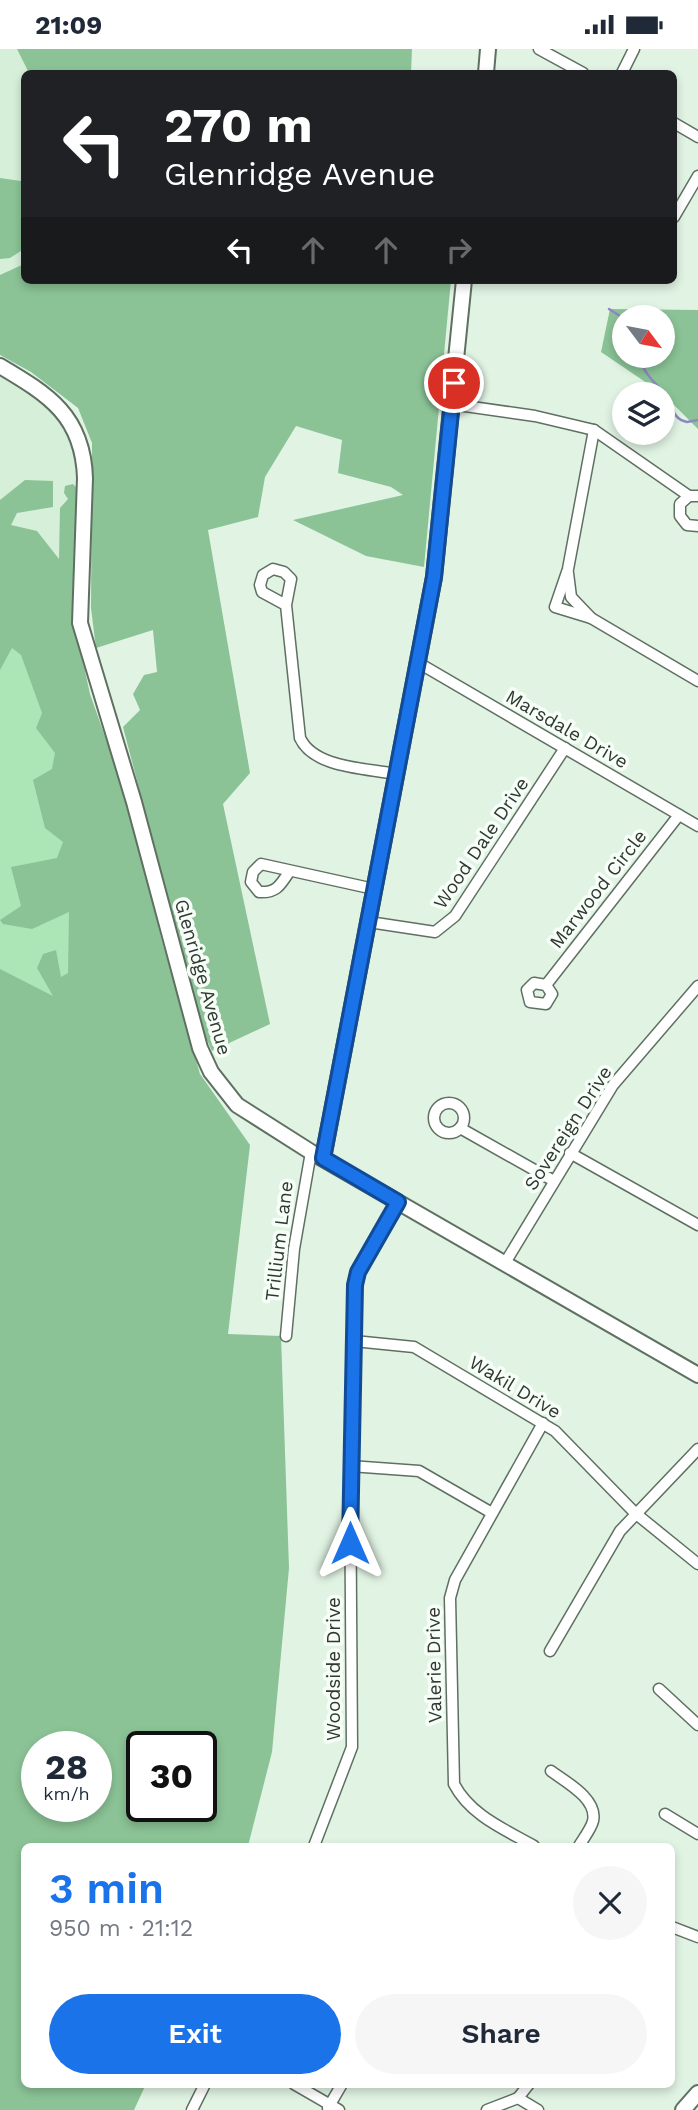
<!DOCTYPE html>
<meta charset="utf-8">
<style>
:root{--surface:#fff;--page:#f6f6f7;--text:#1f2937;--muted:#747a83;--accent:#1a73e8}
body{margin:0;font-family:"Work Sans",sans-serif;background:var(--page);color:var(--text);height:100vh;display:flex;flex-direction:column;font-size:26px;white-space:nowrap}
*{box-sizing:border-box;margin:0}
p{font-size:23px;color:var(--muted)}
.icon{flex:none;width:38px;height:38px;fill:none;stroke:currentColor;stroke-width:2;stroke-linecap:round;stroke-linejoin:round}
.map{position:relative;flex:1;overflow:hidden}
.panel{position:absolute;left:21px;top:1794px;width:654px;height:245px;display:flex;flex-direction:column;background:var(--surface);border-radius:10px;box-shadow:0 4px 10px #0003}
.panel>*{flex:none}
.guide{position:absolute;left:21px;top:21px;width:656px;height:214px;border-radius:10px;box-shadow:0 4px 10px #0003;background:#202124;color:#fff;overflow:hidden}
.needle{width:46px;rotate:122deg}
.controls{position:absolute;left:612px;top:256px;display:grid;gap:14px}
.controls a{display:grid;place-items:center;width:63px;height:63px;border-radius:50%;background:var(--surface);box-shadow:0 4px 10px #0003;font-size:35px}
.speed{position:absolute;left:21px;top:1682px;display:flex;gap:14px;font-size:35px;font-weight:700;text-align:center}
.speed>*{display:grid;place-content:center;width:91px;height:91px;border-radius:50%;background:var(--surface);box-shadow:0 4px 10px #0003;line-height:1}
.speed small{font-size:18px;font-weight:400}
.speed .limit{border:4px solid #111;border-radius:10px;background:#fff;color:#111}
.pin{position:absolute;display:grid;place-items:center;width:60px;height:60px;color:#fff;margin:-30px;border:4px solid #fff;border-radius:50%;box-shadow:0 2px 7px #0007}
.me{position:absolute;width:77px;margin:-38px;rotate:0deg;stroke-linejoin:round;filter:drop-shadow(0 0 5px #0008)}
.turn{display:flex;align-items:center;gap:24px;height:147px;padding:0 28px;font-size:32px}
.turn .icon{width:91px;height:91px;stroke-width:2.5}
.turn b{display:block;font-size:49px;line-height:60px}
.lanes{display:flex;align-items:center;height:66px;padding:0 28px;background:#0003;justify-content:center;gap:35px;direction:ltr}
.lanes .off{opacity:.35}
.round{display:grid;place-items:center;flex:none;width:74px;height:74px;border-radius:37px;background:var(--page)}
.headline{display:flex;align-items:center;justify-content:space-between;height:119px;padding:0 28px}
h1{font-size:42px;font-weight:600;line-height:52px;color:var(--accent)}
.button{display:flex;gap:14px;margin-top:auto;padding:14px 28px}
.button a{flex:1;height:80px;border-radius:42px;background:var(--accent);color:#fff;font-size:28px;font-weight:600;line-height:80px;text-align:center}
.button a+a{background:var(--page);color:var(--text)}
.status{display:flex;justify-content:space-between;align-items:center;height:49px;padding:0 35px;background:var(--surface);direction:ltr}
.status svg{height:19px;fill:currentColor}
.map>svg:first-child{display:block}
.built{fill:#d5efd8}
.green{fill:#ace5b6}
.forest{fill:#8bc396;fill-rule:evenodd}
.lines{fill:none;stroke-linecap:round;stroke-linejoin:round}
.stream{stroke:#8e88c3;stroke-width:2.5}
.street-casing{stroke:#5f7062;stroke-width:13}
.secondary-casing{stroke:#5f7062;stroke-width:18}
.street{stroke:#fff;stroke-width:10}
.secondary{stroke:#fff;stroke-width:14}
.route-casing{stroke:#114b97;stroke-width:18}
.route{stroke:#1a73e8;stroke-width:12}
.labels{text-anchor:middle;dominant-baseline:central;stroke-width:7;stroke-linejoin:round;paint-order:stroke}
.street-label{font-size:19px;fill:#303831;stroke:#f6fef7}
</style>
<div class="status"><b>21:09</b><svg viewBox="0 0 49 12"><path d="M0 12V9h3v3zM5 12V6h3v6zM10 12V3h3v9zM15 12V0h3v12zM26 1h20v11H26zM47 4h2v5h-2z"/></svg></div>
<div class="map">
<svg width="698" height="2061" viewBox="0 0 698 2061">
<rect width="100%" height="100%" fill="#e1f4e4"/>
<!-- built -->
<g class="built">
<polygon points="0,0 26,0 37,24 24,24 25,231 0,255"/>
<polygon points="0,324 39,346 65,376 72,391 79,422 69,562 0,539"/>
</g>
<!-- green -->
<polygon class="green" points="0,539 69,562 86,977 0,923"/>
<!-- forest -->
<g class="forest">
<polygon points="17,0 412,0 411,24 29,24"/>
<polygon points="24,128 24,200 10,209 0,210 0,129 21,132"/>
<polygon points="24,215 24,231 451,231 424,518 366,507 293,471 403,446 391,438 338,424 342,391 296,377 265,428 258,468 208,481 250,724 223,755 270,975 212,1002 201,978 123,678 140,661 133,645 144,626 157,623 153,581 96,599 91,559 92,394 78,359 31,323 0,306 0,226"/>
<path d="M610,260l88,1v119l-35,-35 -62,-42zM625,268h38v38h-38z"/>
<path d="M25,431l28,1v26l-36,6 -6,12 26,6 22,28 1,-51 8,-9 -4,-6 1,-7 8,-2 6,6 -7,121 18,83 34,96 38,151 38,133 50,71 -22,189 53,2 8,232 -17,184 -24,94h-224v238h122l-12,26h-134v-1141l53,27 -16,-28 6,-14 13,-4 5,27 7,-4 1,-61 -37,17 -29,-5 -3,-4 21,-14 -10,-39 46,-9 6,-16 -18,-14 -12,-48 19,-11 3,-16 -19,-25 6,-15 -21,-58 -9,-7 -12,22v-170zM37,1698h59v59h-59zM142,1698h59v59h-59z"/>
</g>
<g class="lines">
<!-- stream -->
<g class="stream">
<polyline points="609,260 625,270"/>
<path d="M640,306c2,18 13,25 24,38 9,11 7,26 23,29l11,-2"/>
</g>
<!-- street casing -->
<g class="street-casing">
<g id="street">
<polyline points="539,0 583,24"/>
<polyline points="622,24 634,0"/>
<polyline points="674,74 698,88"/>
<polyline points="674,168 698,127"/>
<polyline points="451,355 535,367 594,381 689,447 698,447"/>
<polyline points="689,447 680,455 680,467 687,476 698,477"/>
<polyline points="568,524 571,548 591,569 698,632"/>
<path d="M286,556l-24,-13 -2,-7 3,-10 10,-6 11,3 7,7 -5,26 14,133c14,30 65,30 95,36"/>
<polyline points="591,569 555,558 568,520 594,381"/>
<polyline points="417,613 698,777"/>
<path d="M289,823c-9,14 -13,21 -30,20l-8,-10 2,-10 8,-8 113,25"/>
<polyline points="369,873 435,883 455,867 565,699"/>
<polyline points="546,936 534,934 527,941 530,953 546,955 552,945 546,936 679,766"/>
<circle cx="449" cy="1069" r="15"/>
<polyline points="460,1079 554,1132"/>
<polyline points="570,1104 698,1176"/>
<polyline points="505,1214 613,1036 698,937"/>
<polyline points="286,1287 294,1200 311,1103"/>
<polyline points="354,1292 414,1298 555,1382 635,1464 698,1515"/>
<polyline points="350,1417 419,1422 492,1464"/>
<polyline points="550,1602 620,1482 698,1400"/>
<polyline points="659,1640 698,1676"/>
<path d="M551,1722c15,11 47,28 42,50 -2,8 -10,18 -14,25"/>
<polyline points="665,1765 698,1785"/>
<polyline points="314,1797 352,1698 350,1417 355,1236 358,1223 398,1153"/>
<path d="M534,1797c-30,-17 -64,-31 -80,-62l-4,-186 5,-18 88,-157"/>
<polyline points="672,1878 698,1888"/>
<polyline points="294,2035 339,2061"/>
<polyline points="518,2049 538,2061"/>
<polyline points="518,2049 529,2035"/>
<polyline points="328,2059 342,2035"/>
<polyline points="192,2061 205,2035"/>
<polyline points="487,2061 518,2049"/>
</g>
</g>
<!-- secondary casing -->
<g class="secondary-casing">
<g id="secondary">
<polyline points="486,24 488,0"/>
<path d="M0,317c49,29 83,50 85,112l-5,145 54,179 66,246 11,24 26,33 74,47 387,223"/>
<polyline points="323,1109 434,528 464,231"/>
<polyline points="683,2061 698,2044"/>
</g>
</g>
<!-- street -->
<use href="#street" class="street"/>
<!-- secondary -->
<use href="#secondary" class="secondary"/>
</g>
<g class="lines">
<!-- route casing -->
<g class="route-casing">
<polyline id="route" points="350,1494 355,1236 358,1223 398,1153 323,1109 434,528 454,334"/>
</g>
<!-- route -->
<use href="#route" class="route"/>
</g>
<g class="labels">
<!-- street labels -->
<g class="street-label">
<text transform="translate(567 680) rotate(30)">Marsdale Drive</text>
<text transform="translate(481 794) rotate(-56)">Wood Dale Drive</text>
<text transform="translate(598 840) rotate(-52)">Marwood Circle</text>
<text transform="translate(203 928) rotate(74)">Glenridge Avenue</text>
<text transform="translate(568 1079) rotate(-57)">Sovereign Drive</text>
<text transform="translate(279 1192) rotate(-83)">Trillium Lane</text>
<text transform="translate(515 1338) rotate(31)">Wakil Drive</text>
<text transform="translate(434 1616) rotate(-91)">Valerie Drive</text>
<text transform="translate(333 1620) rotate(-90)">Woodside Drive</text>
</g>
</g>
</svg>
<div class="controls">
<a><svg class="needle" viewBox="-14 -14 28 28"><path d="M0-13l5 13h-10z" fill="#e53935"/><path d="M0 13l5-13h-10z" fill="#747a83"/></svg></a>
<a><svg class="icon" aria-label="layers" viewBox="0 0 24 24"><path d="M12 4l9 5-9 5-9-5zM3 14l9 5 9-5"/></svg></a>
</div>
<div class="speed"><div>28<small>km/h</small></div><div class="limit">30</div></div>
<div class="pin" style="left:454px;top:334px;background:#d93025"><svg class="icon" aria-label="arrive" viewBox="0 0 24 24"><path d="M6 21V4h12l-3 4 3 4H6"/></svg></div>
<svg class="me" style="left:350px;top:1494px" viewBox="-20 -20 40 40"><path d="M0-17L14 15 0 8-14 15z" fill="#1a73e8" stroke="#fff" stroke-width="4"/></svg>
<div class="guide">
<div class="turn"><svg class="icon" aria-label="left" viewBox="0 0 24 24"><path d="M17 20v-9H6M10 6l-5 5 5 5"/></svg><div><b>270 m</b>Glenridge Avenue</div></div>
<div class="lanes"><svg class="icon" aria-label="left" viewBox="0 0 24 24"><path d="M17 20v-9H6M10 6l-5 5 5 5"/></svg><svg class="icon off" aria-label="ahead" viewBox="0 0 24 24"><path d="M12 20V5M6 11l6-6 6 6"/></svg><svg class="icon off" aria-label="ahead" viewBox="0 0 24 24"><path d="M12 20V5M6 11l6-6 6 6"/></svg><svg class="icon off" aria-label="right" viewBox="0 0 24 24"><path d="M7 20v-9h11M14 6l5 5-5 5"/></svg></div>
</div>
<section class="panel">
<div class="headline"><div><h1>3 min</h1><p>950 m · 21:12</p></div><a class="round"><svg class="icon" aria-label="close" viewBox="0 0 24 24"><path d="M6 6l12 12M18 6L6 18"/></svg></a></div>
<div class="button"><a>Exit</a><a>Share</a></div>
</section>
</div>
